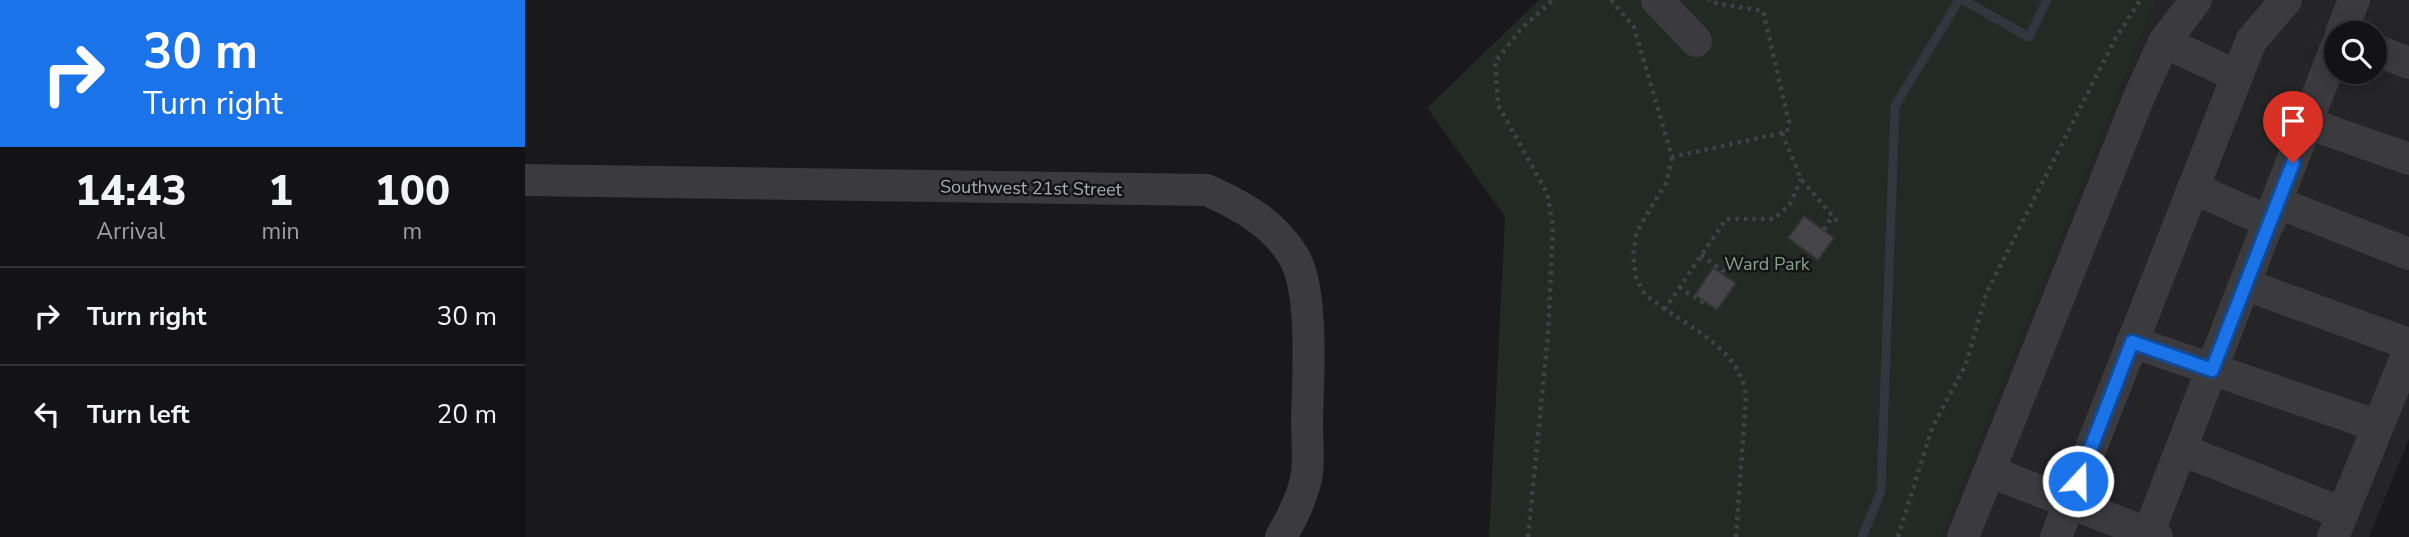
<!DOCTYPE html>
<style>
:root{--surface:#131214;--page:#202022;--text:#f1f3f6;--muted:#9d9ea0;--line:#323234}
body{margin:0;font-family:"Nunito Sans",sans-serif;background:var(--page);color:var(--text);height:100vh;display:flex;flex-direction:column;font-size:26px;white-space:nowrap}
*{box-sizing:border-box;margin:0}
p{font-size:23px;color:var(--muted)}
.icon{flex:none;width:38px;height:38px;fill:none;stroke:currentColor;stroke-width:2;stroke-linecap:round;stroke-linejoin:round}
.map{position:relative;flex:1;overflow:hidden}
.details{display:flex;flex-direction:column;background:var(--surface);width:525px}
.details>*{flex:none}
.banner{background:#1a73e8;color:#fff;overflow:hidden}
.controls{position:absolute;left:1799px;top:21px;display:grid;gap:14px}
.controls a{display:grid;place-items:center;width:63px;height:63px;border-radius:50%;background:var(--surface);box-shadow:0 4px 18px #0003,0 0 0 2px var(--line);font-size:35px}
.pin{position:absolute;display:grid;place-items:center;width:60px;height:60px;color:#fff;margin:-72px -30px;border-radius:50% 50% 50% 0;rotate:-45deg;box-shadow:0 0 7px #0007}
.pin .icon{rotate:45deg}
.me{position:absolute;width:77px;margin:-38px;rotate:21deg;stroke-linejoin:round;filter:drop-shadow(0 0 5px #0008)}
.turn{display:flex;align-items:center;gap:24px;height:147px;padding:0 28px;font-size:32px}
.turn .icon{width:91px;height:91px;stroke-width:2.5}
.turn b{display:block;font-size:49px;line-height:60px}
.eta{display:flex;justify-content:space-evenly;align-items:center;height:119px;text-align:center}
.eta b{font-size:42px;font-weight:800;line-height:49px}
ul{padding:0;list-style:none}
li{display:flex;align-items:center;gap:21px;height:98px;padding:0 28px;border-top:2px solid var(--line)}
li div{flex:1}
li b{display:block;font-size:26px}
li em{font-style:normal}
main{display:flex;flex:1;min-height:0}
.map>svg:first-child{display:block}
.built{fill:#252427;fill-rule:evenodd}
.green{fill:#232a25}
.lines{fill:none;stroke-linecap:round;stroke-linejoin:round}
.stream{stroke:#31373f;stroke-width:9}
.building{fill:#46454a;stroke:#333336;stroke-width:2}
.path{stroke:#404146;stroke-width:4.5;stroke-dasharray:3.5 5;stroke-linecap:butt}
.minor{stroke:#3a3a3f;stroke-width:32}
.route-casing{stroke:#114b97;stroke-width:18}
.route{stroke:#1a73e8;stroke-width:12}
.labels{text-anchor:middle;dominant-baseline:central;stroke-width:5;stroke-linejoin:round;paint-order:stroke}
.street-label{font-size:18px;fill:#acaeb9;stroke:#141315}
.park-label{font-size:18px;fill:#85a28b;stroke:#141315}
</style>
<main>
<section class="details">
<div class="banner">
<div class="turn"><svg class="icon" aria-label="right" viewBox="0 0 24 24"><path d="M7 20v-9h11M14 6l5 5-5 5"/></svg><div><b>30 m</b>Turn right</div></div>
</div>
<div class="eta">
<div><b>14:43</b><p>Arrival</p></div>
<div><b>1</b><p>min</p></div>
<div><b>100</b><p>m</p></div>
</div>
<ul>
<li><svg class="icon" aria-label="right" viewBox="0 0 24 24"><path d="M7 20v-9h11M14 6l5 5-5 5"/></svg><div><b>Turn right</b></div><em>30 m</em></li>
<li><svg class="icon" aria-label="left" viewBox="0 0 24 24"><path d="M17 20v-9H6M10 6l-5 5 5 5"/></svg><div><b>Turn left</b></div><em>20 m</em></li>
</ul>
</section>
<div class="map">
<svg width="1884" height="537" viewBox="0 0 1884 537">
<rect width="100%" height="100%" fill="#19181a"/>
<!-- built -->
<path class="built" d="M1631,0h253v439l-40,98h-428zM1811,33h39v39h-39z"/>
<!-- green -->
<polygon class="green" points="1014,0 1631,0 1416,537 964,537 980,217 902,108"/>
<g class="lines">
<!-- stream -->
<g class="stream">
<polyline points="1438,0 1504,37 1522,0"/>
<polyline points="1337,537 1356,491 1370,106 1434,0"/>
</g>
</g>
<!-- building -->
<g class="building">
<polygon points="1279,216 1309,238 1293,260 1263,238"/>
<polygon points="1188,268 1211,283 1192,310 1170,295"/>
</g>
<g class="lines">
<!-- path -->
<g class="path">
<polyline points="1086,0 1109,27 1147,157 1262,132 1264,122 1238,11 1185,2 1184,0"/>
<polyline points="1257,133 1276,179 1312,221"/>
<polyline points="1299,230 1307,216"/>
<polyline points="1176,255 1198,271 1197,273"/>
<polyline points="1154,287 1177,302 1178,300"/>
<polyline points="1140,309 1120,295 1111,278 1108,255 1112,231 1141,183 1147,157"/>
<polyline points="1003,537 1023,334 1028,226 1022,193 973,105 970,62 997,28 1028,0"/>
<path d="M1211,537l10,-141c-5,-43 -49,-65 -81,-87l61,-90h48l16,-15 11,-25"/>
<polyline points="1373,537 1407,428 1441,364 1461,294 1589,41 1615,0"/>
</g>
<!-- minor -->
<g class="minor">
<polyline points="1132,0 1171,41"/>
<polyline points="1816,33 1829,0"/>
<polyline points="1639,42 1671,0"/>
<polyline points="1850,50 1884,63"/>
<polyline points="1782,123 1884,159"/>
<path d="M0,180l682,10c33,15 67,33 87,67 20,34 14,122 13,163 0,17 2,36 0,53 -3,22 -15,45 -26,64"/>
<polyline points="1668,188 1745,222"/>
<polyline points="1753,203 1884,254"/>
<polyline points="1721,285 1884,344"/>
<polyline points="1607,342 1853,426"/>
<polyline points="1657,450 1817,513"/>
<polyline points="1466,472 1632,537"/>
<polyline points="1438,537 1614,97 1639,42 1712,76"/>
<polyline points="1531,537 1726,41 1761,0"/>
<polyline points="1622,537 1811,47"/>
<polyline points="1808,537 1884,350"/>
</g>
</g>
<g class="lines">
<!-- route casing -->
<g class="route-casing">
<polyline id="route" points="1553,481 1607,342 1687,370 1768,163"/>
</g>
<!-- route -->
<use href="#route" class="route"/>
</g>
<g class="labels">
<!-- street labels -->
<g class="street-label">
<text transform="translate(506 188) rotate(1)">Southwest 21st Street</text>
</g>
<!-- park labels -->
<g class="park-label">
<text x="1242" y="264">Ward Park</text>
</g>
</g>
</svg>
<div class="controls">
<a><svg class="icon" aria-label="search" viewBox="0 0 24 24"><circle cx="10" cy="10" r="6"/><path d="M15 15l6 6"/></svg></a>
</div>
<div class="pin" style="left:1768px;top:163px;background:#d93025"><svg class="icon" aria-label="arrive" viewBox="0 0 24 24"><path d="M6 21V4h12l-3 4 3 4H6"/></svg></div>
<svg class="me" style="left:1553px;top:481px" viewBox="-20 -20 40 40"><circle r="17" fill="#1a73e8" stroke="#fff" stroke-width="3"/><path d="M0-11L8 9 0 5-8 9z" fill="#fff"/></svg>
</div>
</main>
